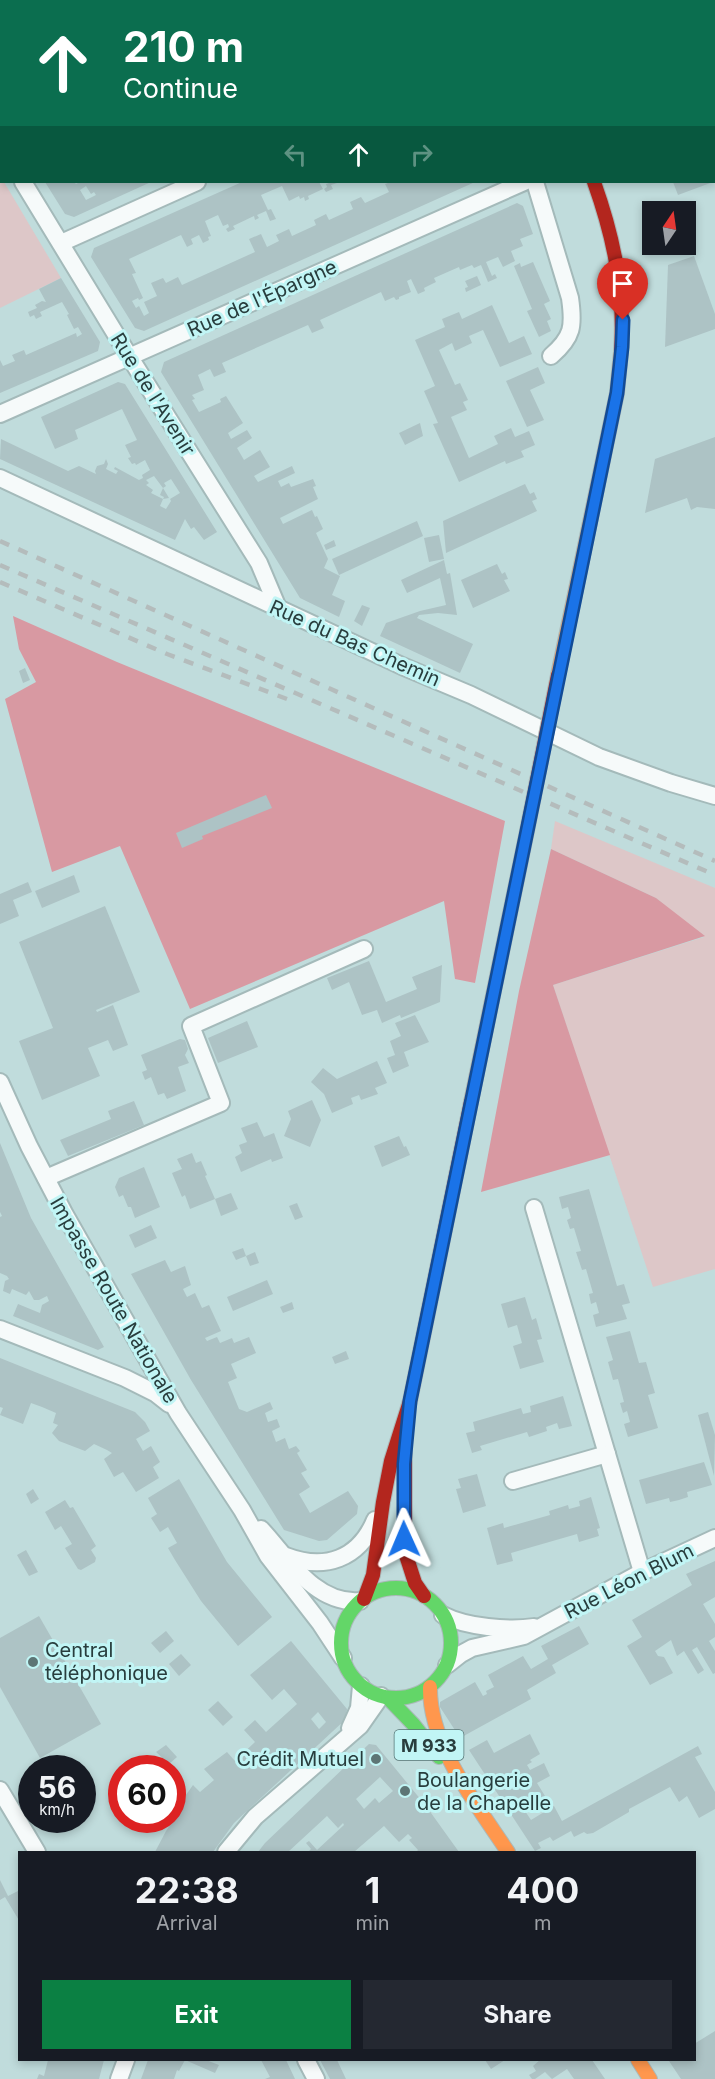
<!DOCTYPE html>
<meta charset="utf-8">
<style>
:root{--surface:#171b24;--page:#242831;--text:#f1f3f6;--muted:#9ea1a6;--accent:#0b8043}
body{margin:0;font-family:Inter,sans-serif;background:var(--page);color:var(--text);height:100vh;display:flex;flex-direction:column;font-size:22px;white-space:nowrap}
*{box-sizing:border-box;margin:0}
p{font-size:20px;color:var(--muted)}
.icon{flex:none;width:33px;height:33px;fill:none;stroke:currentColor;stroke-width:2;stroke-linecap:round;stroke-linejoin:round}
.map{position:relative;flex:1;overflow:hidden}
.drawer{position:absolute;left:18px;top:1851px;width:678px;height:210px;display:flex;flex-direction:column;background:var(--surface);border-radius:0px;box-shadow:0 3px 9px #0003}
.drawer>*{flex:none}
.hud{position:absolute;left:0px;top:0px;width:716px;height:183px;box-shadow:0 3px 9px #0003;background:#0b6e4f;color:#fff;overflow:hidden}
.needle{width:39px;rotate:13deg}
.controls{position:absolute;left:642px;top:201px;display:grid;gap:12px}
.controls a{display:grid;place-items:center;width:54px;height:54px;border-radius:0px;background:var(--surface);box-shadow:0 3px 9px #0003;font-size:30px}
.speed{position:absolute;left:18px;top:1755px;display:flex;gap:12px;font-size:30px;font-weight:700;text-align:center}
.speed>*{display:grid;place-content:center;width:78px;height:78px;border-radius:50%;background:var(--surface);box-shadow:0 3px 9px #0003;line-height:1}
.speed small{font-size:15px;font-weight:400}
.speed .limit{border:9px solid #d22;background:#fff;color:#111}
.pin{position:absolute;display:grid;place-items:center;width:51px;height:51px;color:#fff;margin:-62px -26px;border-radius:50% 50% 50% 0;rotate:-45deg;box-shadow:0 0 6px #0007}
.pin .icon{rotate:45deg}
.me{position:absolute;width:66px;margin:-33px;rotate:359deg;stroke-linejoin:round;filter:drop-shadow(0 0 4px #0008)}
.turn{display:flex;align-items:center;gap:21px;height:126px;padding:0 24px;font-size:27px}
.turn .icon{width:78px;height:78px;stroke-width:2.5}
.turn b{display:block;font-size:42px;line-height:51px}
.lanes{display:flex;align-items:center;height:57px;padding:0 24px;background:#0003;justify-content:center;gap:30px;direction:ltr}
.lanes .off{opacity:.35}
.eta{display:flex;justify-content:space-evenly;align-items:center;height:102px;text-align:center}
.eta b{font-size:36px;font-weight:700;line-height:42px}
.primary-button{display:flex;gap:12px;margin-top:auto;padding:12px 24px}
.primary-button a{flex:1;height:69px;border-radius:0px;background:var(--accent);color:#fff;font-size:24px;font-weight:700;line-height:69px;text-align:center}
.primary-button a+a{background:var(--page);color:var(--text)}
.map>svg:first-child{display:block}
.green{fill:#ddc7c8}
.forest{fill:#d899a2}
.building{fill:#adc3c5;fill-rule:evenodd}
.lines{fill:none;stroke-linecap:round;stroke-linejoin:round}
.street-casing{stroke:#a4baba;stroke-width:20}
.fast-casing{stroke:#abbaba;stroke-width:16}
.slow-casing{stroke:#abbaba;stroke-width:16}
.jam-casing{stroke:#abbaba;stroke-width:16}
.street{stroke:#f6fafa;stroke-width:16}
.fast{stroke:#63d668;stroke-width:14}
.slow{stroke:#ff974d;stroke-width:14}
.jam{stroke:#b3261e;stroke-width:14}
.rail{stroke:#b4bcbc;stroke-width:4.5;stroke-dasharray:10 10;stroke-linecap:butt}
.jam-bridge-casing{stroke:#abbaba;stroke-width:16;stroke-linecap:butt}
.jam-bridge{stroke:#b3261e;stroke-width:14}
.route-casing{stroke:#114b97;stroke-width:15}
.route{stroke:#1a73e8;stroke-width:10}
.poi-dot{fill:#5d7575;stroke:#c1f5f5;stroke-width:2}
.labels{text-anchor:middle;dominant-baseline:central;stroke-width:6;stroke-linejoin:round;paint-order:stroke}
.shield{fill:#c1f5f5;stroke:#567474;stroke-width:1.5}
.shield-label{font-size:18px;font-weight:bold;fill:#283d3d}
.street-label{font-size:20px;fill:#283d3d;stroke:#c1f5f5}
.poi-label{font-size:20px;fill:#283d3d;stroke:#c1f5f5;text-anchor:start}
</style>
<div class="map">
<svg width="715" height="2079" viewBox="0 0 715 2079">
<rect width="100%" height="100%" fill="#c0dcdc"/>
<!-- green -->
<g class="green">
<polygon points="0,175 2,182 4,182 61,278 0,308"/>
<polygon points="555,821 715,888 715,1269 653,1287 553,985 704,937 656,898 551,849"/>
</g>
<!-- forest -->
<g class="forest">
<polygon points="13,616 117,662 505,821 475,983 455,979 444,901 190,1009 120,846 52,872 5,699 36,682 19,649"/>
<polygon points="551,849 656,898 705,936 553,985 610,1155 481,1192 519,991"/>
</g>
<!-- building -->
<g class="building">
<path d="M45,182h29l2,2 4,-2h71l-77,35 -9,-3zM86,186l5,8 3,-2 2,3 -10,5 -6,-10z"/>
<polygon points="242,182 319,182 323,189 308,196 309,199 305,201 304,197 300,199 299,196 289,201 282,186 261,195 268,210 271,209 276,219 270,221 266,211 257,215 259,218 255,220 254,216 233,226 235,229 228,232 226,229 229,227 228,224 223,226 218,215 205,221 211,236 208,237 209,240 203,243 199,235 191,239 193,244 187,247 181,235 129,259 136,273 132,274 143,298 139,300 138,298 132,301 136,308 139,306 144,316 149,313 144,302 157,296 151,283 163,278 166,283 178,277 182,285 255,252 249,239 261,234 267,247 279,241 276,235 289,229 292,236 316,225 314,220 326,214 329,220 353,209 350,202 361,197 365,203 389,192 385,184 391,182 475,182 144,331 135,328 91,257 94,248"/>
<polygon points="332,182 340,182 331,185 333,189 326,192 324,189 327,187 326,184"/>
<polygon points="673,182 713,182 678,195"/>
<polygon points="517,203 523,206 533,234 520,239 523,246 511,251 515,261 503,267 498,257 486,262 492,276 495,274 497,278 488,282 481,265 474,268 472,265 460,270 459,267 434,278 436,282 424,288 425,291 418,294 411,279 407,281 411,292 399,297 399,299 396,300 394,297 385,301 381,292 320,320 324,328 312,333 308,325 222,363 226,372 214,377 210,369 198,375 204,390 192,395 195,399 192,400 199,412 221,402 220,399 226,396 243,423 228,433 231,439 247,430 252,438 237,448 244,460 260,450 270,467 254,476 258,482 292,466 295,473 278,481 281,487 289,483 291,487 313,479 316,486 313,487 318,499 280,518 283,524 312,510 315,517 317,516 323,529 316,533 328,559 324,568 340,576 332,595 345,601 339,617 300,598 161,372 164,362"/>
<polygon points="694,256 715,314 715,329 665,347 668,265"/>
<polygon points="533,262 550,301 544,304 551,319 547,321 551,331 539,337 527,311 532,309 514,266 520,263 521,267"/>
<polygon points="477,276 481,285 466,292 465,288 468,287 465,281"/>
<polygon points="61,278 100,342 98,351 0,393 0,360 3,366 15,361 12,355 24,350 26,355 76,333 77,337 82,334 78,327 74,329 67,315 69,314 62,302 40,312 42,316 36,319 34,315 30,317 28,312 37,308 35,305 42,301 46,302 39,289"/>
<polygon points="492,305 509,343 524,336 532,354 500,367 483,330 469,336 472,343 455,351 452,343 439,350 455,385 460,383 468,400 463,402 467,410 451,417 469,458 498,444 494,436 511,428 515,437 529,431 535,445 521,451 524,457 506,464 505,461 459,482 433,424 438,423 424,391 435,386 415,340 445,327 442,319 459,312 462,319"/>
<polygon points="538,367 545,383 530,390 544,420 527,427 506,381"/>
<path d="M118,382l7,2 92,148 -13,8 -10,-13 -3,2 -6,-10 -10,21 -175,-81 1,-20 67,32 11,-5 17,8 -1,-3 2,-5 7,-2 2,-5 2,5 -2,5 10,5 2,-3 -4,-2 1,-2 24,13 4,-2 -1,-3 8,-5 -5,-10 -9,5 -1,-2 -3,1 -4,-6 3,-1 -6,-12 12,-5 -15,-31 -47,21 3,9 -23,10 -14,-32zM154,476l9,12 3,-2 -2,-3 7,-4 9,14 -10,6 1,2 -5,8 -6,-3 3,-7 6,-1 -6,-10 -3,7 4,2 -1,2 -12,-6 2,-3 -7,-5 3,-2 -3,-3z"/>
<polygon points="420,423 423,436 405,445 399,433"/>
<polygon points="715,437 715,509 697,507 691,510 687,498 645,513 655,459"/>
<polygon points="525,484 530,494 534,492 537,499 532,501 537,511 446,553 443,521"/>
<polygon points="417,521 423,536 339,575 332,559"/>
<polygon points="439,535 444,559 429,562 424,538"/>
<polygon points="334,540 336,546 326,550 324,545"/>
<polygon points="444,560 447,574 450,573 457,615 438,613 419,615 417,618 473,644 460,673 380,636 386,623 420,611 446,605 440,578 407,593 401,580"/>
<polygon points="497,564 502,574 505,572 508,579 504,580 510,591 473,608 461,580"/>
<polygon points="362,605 370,608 362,626 354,621"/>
<polygon points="25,668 30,680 23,683 19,671"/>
<polygon points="266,795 272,808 202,836 203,839 182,848 176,833"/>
<polygon points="74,875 80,892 42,908 35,891"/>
<polygon points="28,882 32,892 13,900 19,916 0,924 0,894"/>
<polygon points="105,906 140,992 96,1010 97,1012 113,1005 128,1045 113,1051 108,1040 88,1048 100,1076 42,1100 19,1041 53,1028 19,942"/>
<polygon points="369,961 386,1002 417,989 412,977 442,965 440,1002 401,1018 400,1015 382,1023 377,1010 362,1015 349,982 332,990 327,978"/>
<polygon points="415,1015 429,1042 404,1052 409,1066 393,1073 387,1058 395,1055 390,1041 401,1036 395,1023"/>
<polygon points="247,1021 258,1047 218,1063 208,1038"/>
<polygon points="180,1039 185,1040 188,1049 185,1055 189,1063 178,1067 186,1091 167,1099 164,1093 158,1095 151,1077 145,1080 142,1072 147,1070 141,1055"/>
<polygon points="377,1061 387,1083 375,1088 378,1094 361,1100 359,1095 351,1098 353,1104 332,1113 324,1094 311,1082 323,1068 337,1079"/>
<polygon points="312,1100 321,1120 310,1147 284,1136 291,1119 288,1111"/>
<polygon points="134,1101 144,1125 68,1156 60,1140 111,1119 108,1111"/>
<polygon points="257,1122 264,1137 274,1133 283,1158 272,1162 271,1159 241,1172 235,1157 242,1153 239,1145 247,1142 241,1128"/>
<polygon points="399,1136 404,1147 406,1146 410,1155 382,1167 374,1146"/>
<polygon points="0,1143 31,1218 104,1347 98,1350 13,1316 18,1304 40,1313 42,1305 49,1301 47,1296 39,1300 34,1300 29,1291 26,1295 12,1289 10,1294 3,1291 5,1281 9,1279 7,1276 0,1273 0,1217 2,1216 0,1212"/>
<polygon points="192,1153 196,1163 201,1161 207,1175 205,1176 215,1199 190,1209 185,1195 182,1197 172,1173 182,1169 177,1159"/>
<polygon points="144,1167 160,1207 135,1218 131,1207 128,1207 123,1195 119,1197 115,1187 119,1178"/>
<polygon points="589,1189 617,1286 624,1284 630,1303 622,1305 627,1319 596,1327 593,1315 599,1313 596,1302 591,1304 589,1294 593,1293 586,1269 582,1270 576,1252 581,1251 574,1228 570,1229 567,1220 571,1218 568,1207 562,1209 559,1197"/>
<polygon points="231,1193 238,1209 221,1216 215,1199"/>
<polygon points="297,1203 303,1217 295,1220 289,1206"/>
<polygon points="151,1225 157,1238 135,1248 129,1235"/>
<polygon points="243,1248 246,1256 236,1260 232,1252"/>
<polygon points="255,1252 259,1263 250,1266 246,1256"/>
<polygon points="165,1260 171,1272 185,1266 191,1285 183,1289 187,1297 195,1293 202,1308 209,1305 221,1331 205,1338 207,1341 217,1337 220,1343 232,1338 234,1343 249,1337 256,1353 231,1364 237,1378 228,1382 239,1409 247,1412 270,1402 273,1409 265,1413 268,1422 277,1419 280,1427 272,1431 276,1442 285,1438 289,1449 296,1446 300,1451 297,1453 307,1470 301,1473 310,1487 299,1494 310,1513 348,1491 358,1506 357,1514 327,1540 319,1541 284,1530 191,1380 131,1274"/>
<polygon points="267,1280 273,1294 233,1311 227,1297"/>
<polygon points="525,1297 532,1320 536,1318 542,1339 537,1340 544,1362 520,1369 513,1346 522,1343 517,1325 508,1328 501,1304"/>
<polygon points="292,1302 294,1309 283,1313 280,1307"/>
<polygon points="630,1331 639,1363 646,1362 655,1393 648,1395 658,1428 628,1437 624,1424 630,1422 627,1411 623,1413 620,1403 624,1402 618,1379 613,1380 608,1362 613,1360 606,1337"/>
<polygon points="346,1351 349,1359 335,1364 332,1357"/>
<polygon points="0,1358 135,1412 145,1422 150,1431 136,1439 143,1451 151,1446 160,1462 153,1467 159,1478 136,1492 123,1472 114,1477 104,1459 112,1453 107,1450 94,1444 85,1451 59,1441 52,1433 58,1425 53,1423 56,1413 42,1407 31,1403 23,1424 0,1415 3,1408 0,1407"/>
<polygon points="563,1396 572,1426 559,1429 557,1423 546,1427 547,1431 529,1437 527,1432 480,1446 482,1450 472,1453 466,1433 475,1431 473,1422 521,1408 523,1414 531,1412 530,1406"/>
<polygon points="708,1412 715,1435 714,1476 698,1415"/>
<polygon points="704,1462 712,1485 687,1492 688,1497 679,1500 670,1502 669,1498 646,1504 639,1480"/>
<polygon points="477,1474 486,1506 463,1513 456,1489 461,1488 458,1479"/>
<polygon points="179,1479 227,1562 272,1617 238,1646 201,1601 175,1560 168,1548 177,1543 168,1527 160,1532 151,1518 157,1514 148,1498"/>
<polygon points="33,1489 39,1499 31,1504 26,1494"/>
<polygon points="591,1497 600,1528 597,1529 599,1536 579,1542 577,1534 511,1553 513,1561 497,1565 487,1528 503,1523 504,1528 550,1515 549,1511 568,1505 569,1509 580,1506 579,1501"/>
<polygon points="65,1500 70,1508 73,1507 96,1546 91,1550 96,1558 95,1562 81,1570 78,1569 65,1548 72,1544 61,1526 55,1530 45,1512"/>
<polygon points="26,1550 38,1572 29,1576 17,1555"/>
<polygon points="715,1561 715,1597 703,1604 715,1624 715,1637 709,1641 715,1651 715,1673 713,1674 697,1647 692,1650 704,1670 698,1674 684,1651 677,1656 671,1640 655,1651 658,1656 664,1657 673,1673 650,1685 627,1646 642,1637 632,1620 692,1585 686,1574"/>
<polygon points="39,1616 101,1724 40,1758 0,1687 0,1638"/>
<polygon points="579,1626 589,1644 552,1665 556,1673 527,1690 531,1699 460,1738 440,1707 440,1702 475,1682 483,1696 487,1694 486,1691 494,1687 488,1675 523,1656 531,1669 548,1659 541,1646"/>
<polygon points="166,1631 174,1641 160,1653 151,1643"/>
<path d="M291,1641l56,68 -1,10 -112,104 -21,29h-58l11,-21 10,-14 -4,-3v-8l6,-7 3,3 12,-17 7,7 14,-12 -10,-11 23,-17 8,9 20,-19 -11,-12 11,-10 11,12 31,-28 -13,-15 -12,11 -22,-25zM318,1712l8,10 -7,7 -8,-10z"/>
<polygon points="181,1654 191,1665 179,1676 169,1664"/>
<polygon points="218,1701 233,1717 223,1726 208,1710"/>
<polygon points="530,1734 540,1754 530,1760 532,1762 527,1765 530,1770 544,1763 550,1776 537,1783 545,1796 523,1808 531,1820 554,1806 562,1821 698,1746 702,1754 695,1757 715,1792 715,1809 699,1818 687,1796 679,1802 670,1787 629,1809 629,1812 593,1833 587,1834 584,1832 574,1837 571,1831 553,1841 550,1837 538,1843 541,1848 535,1851 469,1750 487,1740 494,1753"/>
<path d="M369,1744l7,1 50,61 33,46h-43l2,-2 -9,-10 3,-2 -4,-4 -9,8 -15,-16 -30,26h-46l3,-3 -5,-6 3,-2 8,9 27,-25 -1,-2 -5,5 -11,-12 -39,36h-30l7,-9zM380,1777l13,14 -14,12 -4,-5 -11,11 -8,-10z"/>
<polygon points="166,1745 177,1757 169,1764 156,1752"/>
<polygon points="0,1880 8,1896 20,1890 20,1922 5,1897 0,1900"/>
<polygon points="715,2031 715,2079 681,2079 669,2061 694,2060 694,2044"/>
<polygon points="48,2060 104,2060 99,2079 37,2079 39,2074 44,2076"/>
<polygon points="148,2060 206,2060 219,2065 215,2073 185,2060 179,2071 177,2070 174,2079 141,2079"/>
<polygon points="261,2060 286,2060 295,2079 265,2079 270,2077"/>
<polygon points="320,2060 337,2060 346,2079 330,2079"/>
<polygon points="485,2060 505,2060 491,2069"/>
<polygon points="540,2060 592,2060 605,2079 574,2079 567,2069 552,2079 545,2072 535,2079 532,2079 529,2075 536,2071 533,2066"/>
</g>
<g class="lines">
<!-- street casing -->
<g class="street-casing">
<g id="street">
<polyline points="229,0 230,2"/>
<polyline points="353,0 353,2"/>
<polyline points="470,0 470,2"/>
<polyline points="211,2 214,0"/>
<polyline points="0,123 2,122"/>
<polyline points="0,143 2,145"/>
<polyline points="23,182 129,356 259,563 278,608"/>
<path d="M535,182l35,116c4,28 3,39 -19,58"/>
<polyline points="61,243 197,182"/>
<polyline points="0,414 524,182"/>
<polyline points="0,478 402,666 471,695 599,757 671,783 715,796"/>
<polyline points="0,1082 29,1146 64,1213 178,1413 242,1510 268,1556 320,1623 343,1658"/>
<polyline points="46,1178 221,1103 191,1026 364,949"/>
<polyline points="534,1208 642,1572"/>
<polyline points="0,1329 125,1378 155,1393 169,1404"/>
<polyline points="513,1481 607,1454"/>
<path d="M261,1529c27,29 54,76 99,72"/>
<path d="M286,1556c39,15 73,3 89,-36"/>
<path d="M443,1615c23,12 66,16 91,12"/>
<polyline points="447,1665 461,1654 472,1648 524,1636 642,1572 715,1538"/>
<polyline points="350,1728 359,1708 361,1686"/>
<polyline points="0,1790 37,1852"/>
<polyline points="226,1852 255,1817 360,1726 381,1696"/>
<polyline points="306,2060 316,2079"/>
<polyline points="119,2079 126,2060"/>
</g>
</g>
<!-- fast casing -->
<g class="fast-casing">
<g id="fast">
<circle cx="396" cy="1643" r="55"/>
<polyline points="388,1698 413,1724 439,1757"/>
</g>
</g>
<!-- slow casing -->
<g class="slow-casing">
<g id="slow">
<polyline points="527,0 528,2"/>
<polyline points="558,675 617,393 621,352"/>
<polyline points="471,1102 527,831"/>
<path d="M430,1687c-1,58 47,118 78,165"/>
<polyline points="638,2060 650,2079"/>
</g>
</g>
<!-- jam casing -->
<g class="jam-casing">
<g id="jam">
<path d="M594,182c20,56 31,110 27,170"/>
<polyline points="405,1453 405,1552 415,1583 424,1596"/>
<polyline points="364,1599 373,1575 383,1502 391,1461 410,1401 471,1102"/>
</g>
</g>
<!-- street -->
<use href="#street" class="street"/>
<!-- fast -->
<use href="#fast" class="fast"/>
<!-- slow -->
<use href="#slow" class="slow"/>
<!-- jam -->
<use href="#jam" class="jam"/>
<!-- rail -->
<g class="rail">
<polyline points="0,541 715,861"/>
<polyline points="0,565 715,875"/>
<polyline points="0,582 167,654 295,702"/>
</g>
<!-- jam-bridge casing -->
<g class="jam-bridge-casing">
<polyline id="jam-bridge" points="527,831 558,675"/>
</g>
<!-- jam-bridge -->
<use href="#jam-bridge" class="jam-bridge"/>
</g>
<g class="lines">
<!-- route casing -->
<g class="route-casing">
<polyline id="route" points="404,1539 404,1464 410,1401 617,393 622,347 623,320"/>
</g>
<!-- route -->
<use href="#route" class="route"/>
</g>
<!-- markers -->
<g class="poi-dot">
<circle cx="33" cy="1662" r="6"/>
<circle cx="376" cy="1759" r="6"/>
<circle cx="405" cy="1791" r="6"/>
</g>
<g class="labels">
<!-- shield labels -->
<rect class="shield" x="394.5" y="1730" width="69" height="30" rx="4.5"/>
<g class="shield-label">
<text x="429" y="1745">M 933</text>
</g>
<!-- street labels -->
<g class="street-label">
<text transform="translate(262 298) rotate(-24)">Rue de l'Épargne</text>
<text transform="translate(153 394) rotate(58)">Rue de l'Avenir</text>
<text transform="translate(355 643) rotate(24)">Rue du Bas Chemin</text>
<text transform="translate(114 1300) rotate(60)">Impasse Route Nationale</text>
<text transform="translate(629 1581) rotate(-27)">Rue Léon Blum</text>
</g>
<!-- poi labels -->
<g class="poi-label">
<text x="45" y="1650">Central<tspan x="45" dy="23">téléphonique</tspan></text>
<text x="364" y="1759" text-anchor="end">Crédit Mutuel</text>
<text x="417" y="1780">Boulangerie<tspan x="417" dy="23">de la Chapelle</tspan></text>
</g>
</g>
</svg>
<div class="controls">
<a><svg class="needle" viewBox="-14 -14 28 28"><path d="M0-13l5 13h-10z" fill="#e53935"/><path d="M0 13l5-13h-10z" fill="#9ea1a6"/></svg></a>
</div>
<div class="speed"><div>56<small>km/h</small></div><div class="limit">60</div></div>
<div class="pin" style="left:623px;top:320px;background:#d93025"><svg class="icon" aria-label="arrive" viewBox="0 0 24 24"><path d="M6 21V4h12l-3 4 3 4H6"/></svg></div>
<svg class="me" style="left:404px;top:1539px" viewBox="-20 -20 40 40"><path d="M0-17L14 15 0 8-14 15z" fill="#1a73e8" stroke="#fff" stroke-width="4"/></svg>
<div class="hud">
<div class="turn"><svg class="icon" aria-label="ahead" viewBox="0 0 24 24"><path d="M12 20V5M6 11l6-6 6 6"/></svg><div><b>210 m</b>Continue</div></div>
<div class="lanes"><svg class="icon off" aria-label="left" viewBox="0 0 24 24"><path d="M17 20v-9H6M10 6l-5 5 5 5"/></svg><svg class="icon" aria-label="ahead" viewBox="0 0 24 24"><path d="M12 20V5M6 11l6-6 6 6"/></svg><svg class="icon off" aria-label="right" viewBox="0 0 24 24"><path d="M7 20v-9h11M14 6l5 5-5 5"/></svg></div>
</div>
<section class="drawer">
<div class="eta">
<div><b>22:38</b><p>Arrival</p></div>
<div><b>1</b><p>min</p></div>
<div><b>400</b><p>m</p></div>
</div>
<div class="primary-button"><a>Exit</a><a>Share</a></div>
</section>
</div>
